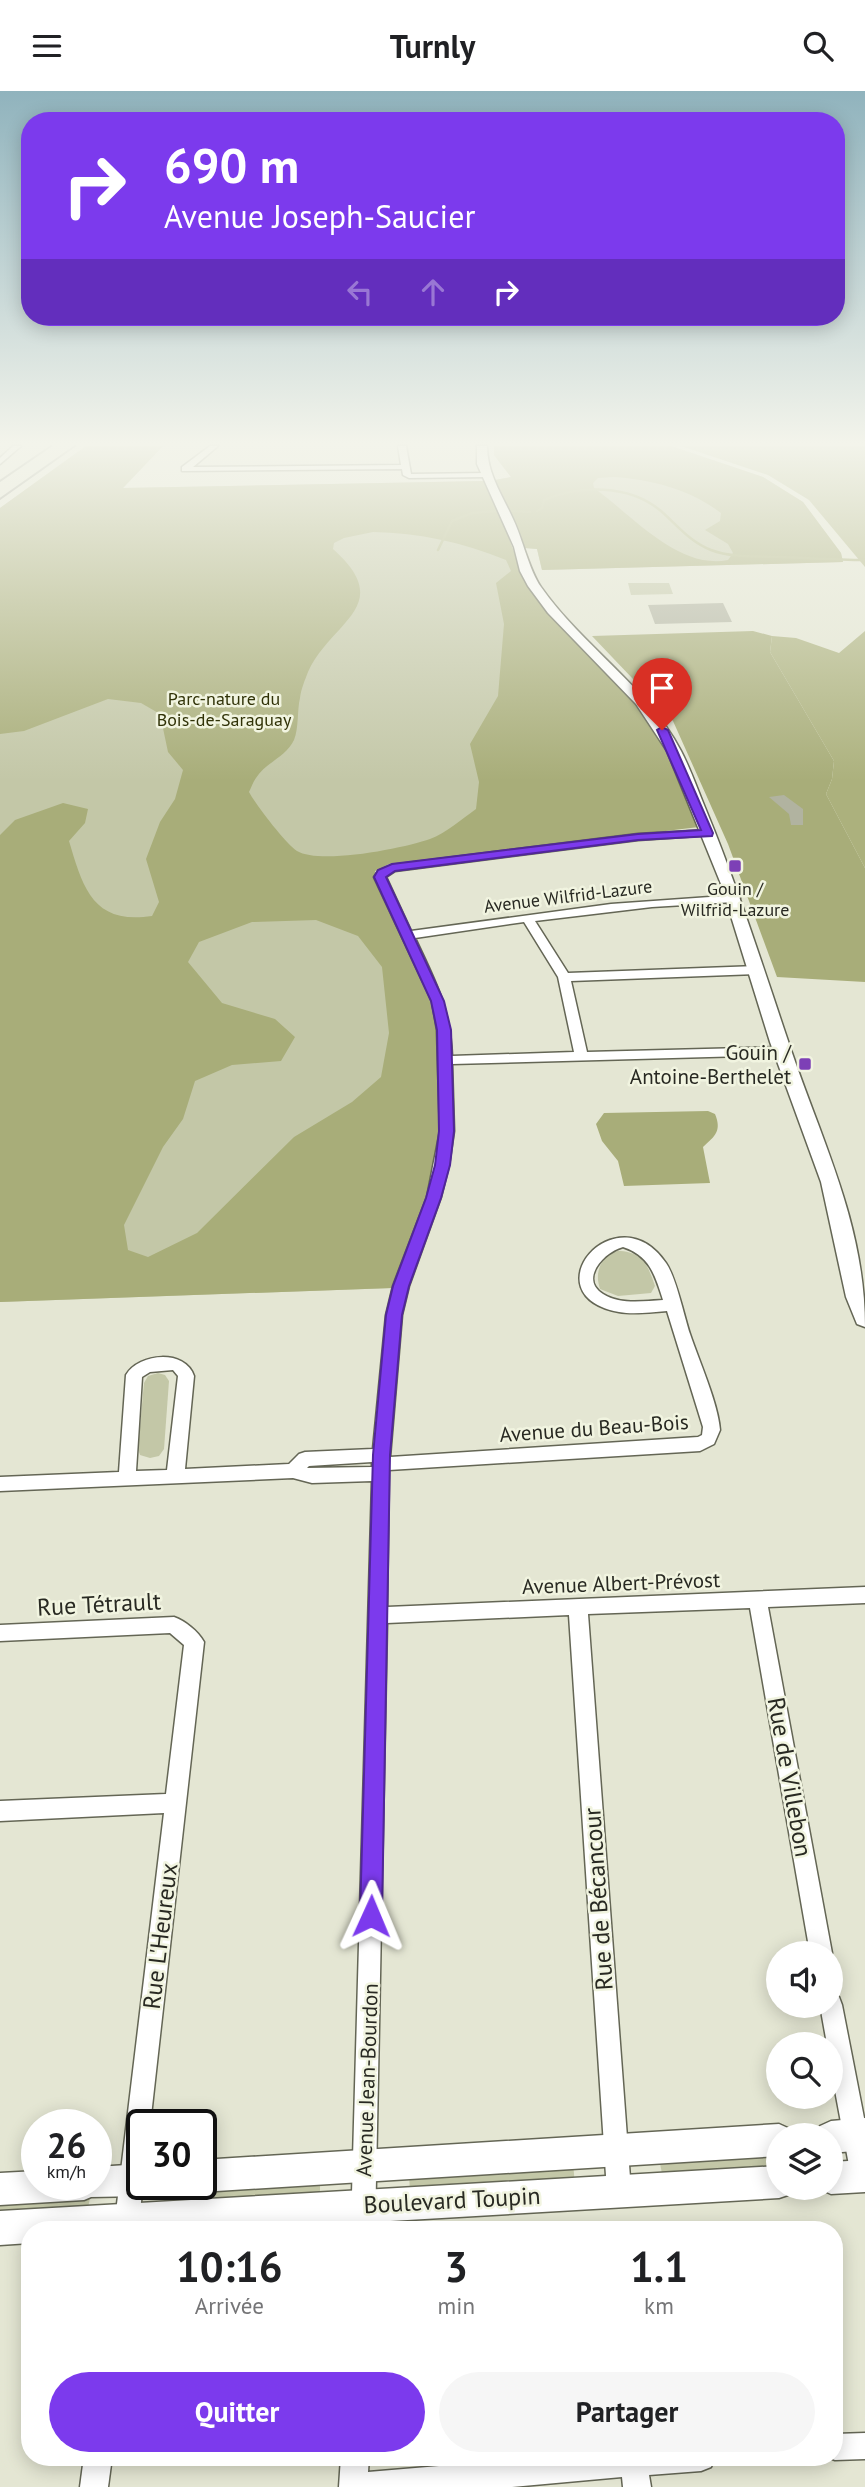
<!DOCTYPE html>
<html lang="fr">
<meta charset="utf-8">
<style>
:root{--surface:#fff;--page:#f6f6f6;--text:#202124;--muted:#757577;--accent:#7c3aed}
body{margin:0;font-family:"PT Sans",sans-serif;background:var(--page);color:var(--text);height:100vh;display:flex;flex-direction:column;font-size:26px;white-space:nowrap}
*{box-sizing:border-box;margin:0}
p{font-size:23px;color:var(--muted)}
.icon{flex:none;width:38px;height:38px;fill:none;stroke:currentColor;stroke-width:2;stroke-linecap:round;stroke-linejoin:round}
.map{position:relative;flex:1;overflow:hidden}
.details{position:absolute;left:21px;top:2130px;width:822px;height:245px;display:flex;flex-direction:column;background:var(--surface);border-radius:28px;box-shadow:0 4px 18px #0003}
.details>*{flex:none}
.guide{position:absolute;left:21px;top:21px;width:824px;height:214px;border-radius:28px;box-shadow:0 4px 18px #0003;background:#7c3aed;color:#fff;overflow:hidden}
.fabs{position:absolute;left:766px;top:1850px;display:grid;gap:14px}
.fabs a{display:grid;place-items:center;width:77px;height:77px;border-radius:50%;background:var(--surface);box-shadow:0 4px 18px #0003;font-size:35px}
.speed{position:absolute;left:21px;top:2018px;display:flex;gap:14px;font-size:35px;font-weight:700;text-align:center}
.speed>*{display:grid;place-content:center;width:91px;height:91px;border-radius:50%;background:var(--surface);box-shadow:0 4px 18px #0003;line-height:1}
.speed small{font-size:18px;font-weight:400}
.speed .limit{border:4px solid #111;border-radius:10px;background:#fff;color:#111}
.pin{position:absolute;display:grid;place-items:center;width:60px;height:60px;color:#fff;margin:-72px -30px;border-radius:50% 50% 50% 0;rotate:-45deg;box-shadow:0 0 7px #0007}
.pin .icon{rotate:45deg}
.me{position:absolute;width:77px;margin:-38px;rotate:1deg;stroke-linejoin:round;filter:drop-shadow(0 0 5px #0008)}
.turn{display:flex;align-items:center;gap:24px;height:147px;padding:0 28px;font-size:32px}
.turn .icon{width:91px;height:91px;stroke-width:2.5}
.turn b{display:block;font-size:49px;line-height:60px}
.lanes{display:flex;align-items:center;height:66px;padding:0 28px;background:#0003;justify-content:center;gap:35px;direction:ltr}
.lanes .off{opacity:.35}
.eta{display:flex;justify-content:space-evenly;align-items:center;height:119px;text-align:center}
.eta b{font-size:42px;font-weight:700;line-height:49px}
.button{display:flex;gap:14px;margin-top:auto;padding:14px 28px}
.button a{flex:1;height:80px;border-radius:42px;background:var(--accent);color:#fff;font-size:28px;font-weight:700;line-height:80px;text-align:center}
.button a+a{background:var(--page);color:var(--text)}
header{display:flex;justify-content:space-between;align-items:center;height:91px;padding:0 28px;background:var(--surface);font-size:32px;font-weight:700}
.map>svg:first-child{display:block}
.green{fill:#c3c7a7}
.forest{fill:#a8ad79;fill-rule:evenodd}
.water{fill:#acb17d}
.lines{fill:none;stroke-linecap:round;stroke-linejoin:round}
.stream{stroke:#acb17d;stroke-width:2.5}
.building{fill:#b1b3a0}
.minor-casing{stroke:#646655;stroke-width:3}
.tertiary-casing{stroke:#646655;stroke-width:3}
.minor{fill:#fff;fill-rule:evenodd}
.tertiary{fill:#fff;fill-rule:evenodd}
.tram{stroke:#808275;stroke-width:2}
.route{fill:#7c3aed;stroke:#51269a;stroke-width:2}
.poi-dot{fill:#7d40b6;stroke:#f1f4e0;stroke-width:2.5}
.labels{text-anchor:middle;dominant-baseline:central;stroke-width:5;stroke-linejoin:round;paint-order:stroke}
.far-park-label{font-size:18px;fill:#303207;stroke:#f1f4e0}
.far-poi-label{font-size:18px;fill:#282922;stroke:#f1f4e0}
.far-street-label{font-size:18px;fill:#282922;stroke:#f1f4e0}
.poi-label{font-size:21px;fill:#282922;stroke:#f1f4e0;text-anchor:end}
.street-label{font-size:21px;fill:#282922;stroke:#f1f4e0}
.near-street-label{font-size:24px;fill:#282922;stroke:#f1f4e0}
</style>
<header><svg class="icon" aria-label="menu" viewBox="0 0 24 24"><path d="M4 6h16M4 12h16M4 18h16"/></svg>Turnly<svg class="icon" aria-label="search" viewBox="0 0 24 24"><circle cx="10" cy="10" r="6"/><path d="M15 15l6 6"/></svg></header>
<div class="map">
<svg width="865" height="2396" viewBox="0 0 865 2396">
<rect width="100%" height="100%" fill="#e4e6d3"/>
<!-- green -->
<g class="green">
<polygon points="86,355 163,355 123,397 484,390 524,487 650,628 375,780 374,789 428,902 392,1197 0,1211 0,417"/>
<polygon points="494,355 671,355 763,386 803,411 841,462 843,471 542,479 537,458 525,457 495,389 511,386 494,364"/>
<polygon points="628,492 669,492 673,503 631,504"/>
<path d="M617,1160c25,0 31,14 38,35l-4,7 -33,3 -18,-7c-6,-17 1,-33 17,-38z"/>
<polygon points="158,1282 165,1284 169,1290 164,1358 159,1365 150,1367 140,1364 138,1358 144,1292 148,1285"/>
<polygon points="779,2059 779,2081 663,2088 659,2067"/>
<polygon points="573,2072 575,2094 410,2103 409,2081"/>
<polygon points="320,2087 320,2109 168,2118 169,2097"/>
<polygon points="91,2101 87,2123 0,2129 0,2106"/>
</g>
<!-- forest -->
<g class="forest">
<path d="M86,355h77l-40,42 361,-7 16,34 24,63 117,130 20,29 38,90 -310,37 -14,7 -1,9 54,113 8,23 6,90 -8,71 -42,111 -392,14v-467l15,-15 48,-17 25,6 -3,14 -16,18c14,47 24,84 83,75l7,-14 -13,-43 14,-37 15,-23 8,-29 -15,-18 -8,-38 -19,-11 -33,-4 -84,32 -24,3v-226zM373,441c47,1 89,10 133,28l5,11 -15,12 8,41 -6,72 -28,48 9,38 -3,27c-14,10 -30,24 -46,30 -25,9 -110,26 -133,12 -12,-8 -41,-46 -48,-59 2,-4 4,-10 7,-14 9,-15 30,-21 38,-38 5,-12 3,-30 6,-42 1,-9 5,-18 8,-26 23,-51 89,-66 25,-123l1,-6 10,-5zM316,829l42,16 24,31 7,66 -8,44 -29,25 -58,35 -97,96 -49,24 -20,-7 -4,-25 39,-78 20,-28 12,-38 37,-16 49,-4 14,-24 -20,-18 -53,-16 -34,-41 11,-20 53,-20z"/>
<path d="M494,355h177l92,31 40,25 38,51 2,9 -301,8 -5,-21 -12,-1 -30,-68 16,-3 -17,-22zM614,386c39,3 75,12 107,36l-1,8 -15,9 23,14 5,9 -5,7c-50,10 -96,-45 -134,-72l-1,-5 5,-5z"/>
<polygon points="753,540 772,545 770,561 834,670 832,688 826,703 865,777 865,891 777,886 728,753 673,630 592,545"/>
<path d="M708,1020l7,3c7,17 0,22 -12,33l7,36 -86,3 -6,-25 -16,-20 -6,-17 8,-11z"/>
</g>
<!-- water -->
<g class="water">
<polygon points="681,355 865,355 865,476 809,409 768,384"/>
<polygon points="865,540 865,777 826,703 832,688 834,670 770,561 772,545 796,547 839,562"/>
</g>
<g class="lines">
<!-- stream -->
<g class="stream">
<polyline points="510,420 530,421"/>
<path d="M537,420l5,-3 2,-8c36,-15 85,-16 117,11 16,14 29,31 50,39 21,8 46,6 69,7 28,1 56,3 85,3"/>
<polyline points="438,459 452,430 472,422 496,420"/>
</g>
</g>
<!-- building -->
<g class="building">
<polygon points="723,512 732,531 655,533 648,514"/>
<polygon points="784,704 803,718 803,734 791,734 789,723 769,706"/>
</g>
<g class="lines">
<!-- minor casing -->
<g class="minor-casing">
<g id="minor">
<polygon points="13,355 21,355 0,373 0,367"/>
<polygon points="210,355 218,355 193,376 401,374 398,355 406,355 411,383 487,382 491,384 487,386 409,387 403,384 402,378 182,380 182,376"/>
<path d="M708,739l6,3 -2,2 -74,5 -243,31 -9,6 25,54 200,-27 127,-9 2,3 -6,4 -82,5 -117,14 33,52 189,-7 6,4 -6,4 -186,7 16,71 196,-5 7,4 -7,4 -331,9 2,67 -5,34 -8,32 -32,89 -7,29 -12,142 308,-20 4,-2 1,-8 -36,-116c-16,1 -33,4 -48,1 -91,-17 -3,-122 47,-49 10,14 18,53 24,71 9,27 28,69 30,96l-6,14 -14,7 -311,19 -2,137 478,-20v16l-97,4 64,346 -1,2v-2h-21l-60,-345 -162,6 43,577 -3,9 -9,3 -9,-3 -3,-9 -38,-576 -182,8 -12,606h-24l21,-748 -60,2 -19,-5 -293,13v-14l119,-5 7,-97c13,-22 59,-26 68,1l-9,93 104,-5 10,-10 6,-2 68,-3 13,-134 7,-29 34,-89 13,-66 -3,-101 -5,-29 -58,-124 4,-6 14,-6 246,-31zM524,831l34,55 16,75 -122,4c-2,-49 -17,-75 -37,-118zM623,1156c27,9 32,28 40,53 -19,1 -43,5 -60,-6 -24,-15 1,-42 20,-47zM173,1279l5,6 -11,94 -31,1 6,-94 8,-5zM372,1371v5l-65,1 2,-2z"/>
<path d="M174,1526c11,4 24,14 30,25l-54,483h-8l1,59 -5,45h-24l50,-416 -164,8v-20l166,-7 18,-149 -14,-12 -170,8v-16z"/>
<polygon points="831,1903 839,1906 842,1914 865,2032 865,2096 863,2097 854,2094 851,2085 831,1978 831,1953 827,1953 820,1914 831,1914"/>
<polygon points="865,2342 865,2368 835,2369 827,2366 835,2366 835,2343"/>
<polygon points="84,2366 112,2366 108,2396 80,2396"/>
<polygon points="341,2366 369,2366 368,2381 544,2366 715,2366 711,2376 701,2380 649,2384 651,2396 623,2396 622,2386 512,2396 339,2396"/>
</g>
</g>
<!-- tertiary casing -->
<g class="tertiary-casing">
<g id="tertiary">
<path d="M477,355h10c0,27 15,49 26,73 10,21 16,51 28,68 42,60 106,99 140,164 10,19 17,40 25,59 31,75 55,151 81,228 32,98 78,183 78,289l-8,-3 -11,-27 -25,-115 -51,-140 -49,-158 -54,-133 -31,-47 -88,-91 -20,-27 -8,-15 -6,-24 -37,-83z"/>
<polygon points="865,2027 865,2059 831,2062 831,2044 816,2044 820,2035 831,2030"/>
<polygon points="779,2033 790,2038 793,2044 779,2044 779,2065 201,2101 190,2096 188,2093 201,2093 201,2069"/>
<polygon points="865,2069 865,2101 831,2103 820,2098 819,2096 831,2096 831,2071"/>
<polygon points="142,2073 142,2093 157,2093 154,2101 142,2105 91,2106 84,2109 0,2114 0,2082 37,2080 37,2093 96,2093 96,2076"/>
<polygon points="779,2075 779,2096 793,2096 791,2103 779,2107 254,2138 30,2138 30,2152 0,2154 0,2120"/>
</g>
</g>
<!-- minor -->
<use href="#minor" class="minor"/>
<!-- tertiary -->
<use href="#tertiary" class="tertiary"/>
<!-- tram -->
<g class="tram">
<polyline points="0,390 51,355"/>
<polyline points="0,408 75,355"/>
</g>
</g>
<!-- sky -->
<linearGradient id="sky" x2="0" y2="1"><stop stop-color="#90b3bd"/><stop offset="0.51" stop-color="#f3f4eb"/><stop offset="1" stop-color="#f3f4eb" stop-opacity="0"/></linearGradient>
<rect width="865" height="690" fill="url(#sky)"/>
<!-- route -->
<polygon class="route" points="662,636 668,639 713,742 712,745 638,749 395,780 386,786 444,910 451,939 454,1040 450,1074 441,1107 409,1195 402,1224 390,1364 382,1825 379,1833 371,1836 364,1833 360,1825 373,1364 386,1224 393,1195 426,1107 435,1074 439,1040 437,939 431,910 374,786 378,779 392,773 638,743 701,739 657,639"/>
<!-- markers -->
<g class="poi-dot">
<rect x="728" y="768" width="14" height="14" rx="3.5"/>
<rect x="798" y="966" width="14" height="14" rx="3.5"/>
</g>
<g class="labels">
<!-- far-park labels -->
<g class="far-park-label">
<text x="224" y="607">Parc-nature du<tspan x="224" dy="21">Bois-de-Saraguay</tspan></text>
</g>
<!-- far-poi labels -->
<g class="far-poi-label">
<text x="735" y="797">Gouin /<tspan x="735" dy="21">Wilfrid-Lazure</tspan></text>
</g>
<!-- far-street labels -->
<g class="far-street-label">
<text transform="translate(568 805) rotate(-7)">Avenue Wilfrid-Lazure</text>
</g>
<!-- poi labels -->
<g class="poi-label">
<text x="791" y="961">Gouin /<tspan x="791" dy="24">Antoine-Berthelet</tspan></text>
</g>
<!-- street labels -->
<g class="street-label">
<text transform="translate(594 1337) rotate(-4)">Avenue du Beau-Bois</text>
<text transform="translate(621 1492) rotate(-2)">Avenue Albert-Prévost</text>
<text transform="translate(367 1989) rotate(-88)">Avenue Jean-Bourdon</text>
</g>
<!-- near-street labels -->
<g class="near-street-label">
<text transform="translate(99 1513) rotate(-3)">Rue Tétrault</text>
<text transform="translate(790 1686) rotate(80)">Rue de Villebon</text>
<text transform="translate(598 1808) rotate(-94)">Rue de Bécancour</text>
<text transform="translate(160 1845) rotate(-83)">Rue L'Heureux</text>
<text transform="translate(452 2109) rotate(-3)">Boulevard Toupin</text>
</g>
</g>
</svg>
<div class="fabs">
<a><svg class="icon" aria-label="sound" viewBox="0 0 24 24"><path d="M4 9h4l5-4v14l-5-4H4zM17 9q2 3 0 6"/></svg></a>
<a><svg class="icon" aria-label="search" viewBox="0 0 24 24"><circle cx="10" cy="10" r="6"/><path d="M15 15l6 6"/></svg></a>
<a><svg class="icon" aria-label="layers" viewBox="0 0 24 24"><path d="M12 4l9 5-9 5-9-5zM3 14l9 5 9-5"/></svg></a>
</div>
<div class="speed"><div>26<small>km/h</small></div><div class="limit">30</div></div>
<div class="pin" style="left:662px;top:639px;background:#d93025"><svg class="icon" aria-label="arrive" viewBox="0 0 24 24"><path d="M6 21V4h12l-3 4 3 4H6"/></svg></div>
<svg class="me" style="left:371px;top:1825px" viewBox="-20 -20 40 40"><path d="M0-17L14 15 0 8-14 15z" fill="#7c3aed" stroke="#fff" stroke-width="4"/></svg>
<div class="guide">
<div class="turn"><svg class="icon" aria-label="right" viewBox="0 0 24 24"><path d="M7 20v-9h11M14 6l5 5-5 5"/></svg><div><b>690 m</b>Avenue Joseph-Saucier</div></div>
<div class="lanes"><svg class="icon off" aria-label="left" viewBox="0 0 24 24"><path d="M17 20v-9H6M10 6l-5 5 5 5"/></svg><svg class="icon off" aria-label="ahead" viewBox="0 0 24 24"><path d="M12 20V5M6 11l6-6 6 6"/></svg><svg class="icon" aria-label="right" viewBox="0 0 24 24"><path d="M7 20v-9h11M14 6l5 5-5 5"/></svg></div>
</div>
<section class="details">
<div class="eta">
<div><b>10:16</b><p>Arrivée</p></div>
<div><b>3</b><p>min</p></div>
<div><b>1.1</b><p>km</p></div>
</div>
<div class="button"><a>Quitter</a><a>Partager</a></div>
</section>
</div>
